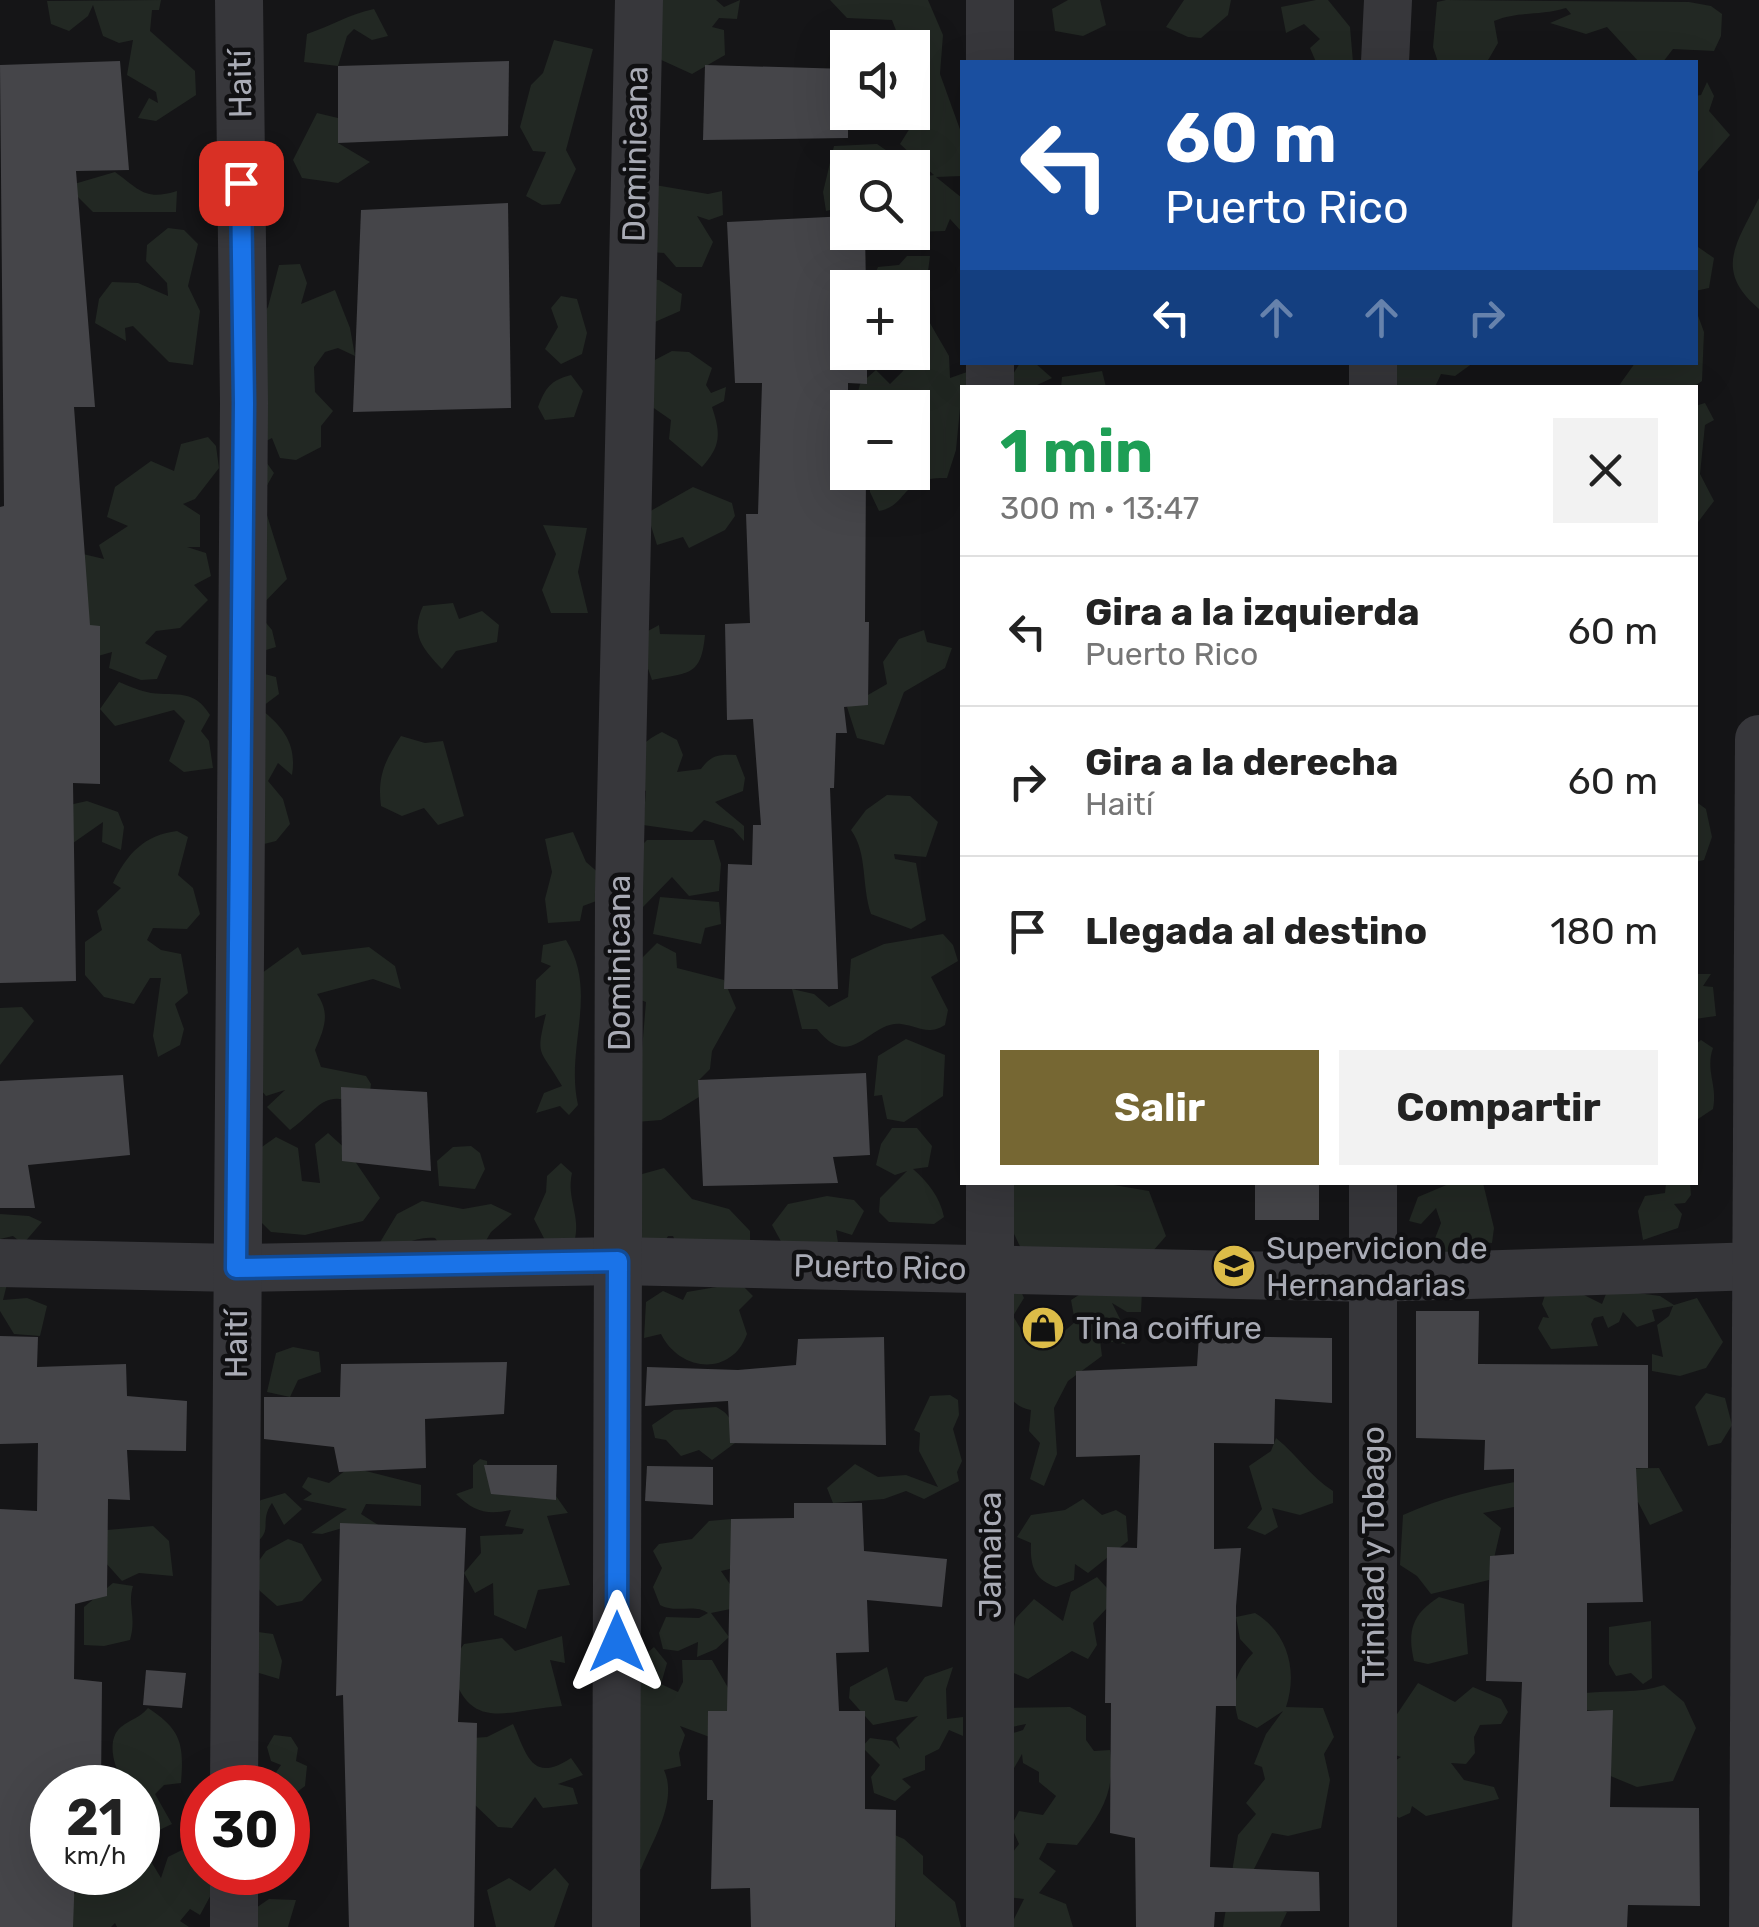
<!DOCTYPE html>
<html lang="es">
<meta charset="utf-8">
<style>
:root{--surface:#fff;--page:#f2f2f2;--text:#222;--muted:#767676;--line:#e0e0e0;--accent:#766733}
body{margin:0;font-family:Rubik,sans-serif;background:var(--page);color:var(--text);height:100vh;display:flex;flex-direction:column;font-size:38px;white-space:nowrap}
*{box-sizing:border-box;margin:0}
p{font-size:32px;color:var(--muted)}
.icon{flex:none;width:55px;height:55px;fill:none;stroke:currentColor;stroke-width:2;stroke-linecap:round;stroke-linejoin:round}
.map{position:relative;flex:1;overflow:hidden}
.panel{position:absolute;left:960px;top:385px;width:738px;height:800px;display:flex;flex-direction:column;background:var(--surface);border-radius:0px;box-shadow:0 10px 40px #0002}
.panel>*{flex:none}
.guide{position:absolute;left:960px;top:60px;width:738px;height:305px;border-radius:0px;box-shadow:0 10px 40px #0002;background:#1a4fa0;color:#fff;overflow:hidden}
.controls{position:absolute;left:830px;top:30px;display:grid;gap:20px}
.controls a{display:grid;place-items:center;width:100px;height:100px;border-radius:0px;background:var(--surface);box-shadow:0 10px 40px #0002;font-size:50px}
.speed{position:absolute;left:30px;top:1765px;display:flex;gap:20px;font-size:50px;font-weight:700;text-align:center}
.speed>*{display:grid;place-content:center;width:130px;height:130px;border-radius:50%;background:var(--surface);box-shadow:0 10px 40px #0002;line-height:1}
.speed small{font-size:25px;font-weight:400}
.speed .limit{border:15px solid #d22;background:#fff;color:#111}
.pin{position:absolute;display:grid;place-items:center;width:85px;height:85px;color:#fff;margin:-42px;border-radius:20px;box-shadow:0 5px 15px #0006}
.me{position:absolute;width:110px;margin:-55px;rotate:0deg;stroke-linejoin:round;filter:drop-shadow(0 0 8px #0008)}
.turn{display:flex;align-items:center;gap:35px;height:210px;padding:0 40px;font-size:45px}
.turn .icon{width:130px;height:130px;stroke-width:2.5}
.turn b{display:block;font-size:70px;line-height:85px}
.lanes{display:flex;align-items:center;height:95px;padding:0 40px;background:#0003;justify-content:center;gap:50px;direction:ltr}
.lanes .off{opacity:.35}
.round{display:grid;place-items:center;flex:none;width:105px;height:105px;border-radius:0px;background:var(--page)}
.headline{display:flex;align-items:center;justify-content:space-between;height:170px;padding:0 40px}
h1{font-size:60px;font-weight:700;line-height:75px;color:#1e9e55}
.cta{display:flex;gap:20px;margin-top:auto;padding:20px 40px}
.cta a{flex:1;height:115px;border-radius:0px;background:var(--accent);color:#fff;font-size:40px;font-weight:700;line-height:115px;text-align:center}
.cta a+a{background:var(--page);color:var(--text)}
ul{padding:0;list-style:none}
li{display:flex;align-items:center;gap:30px;height:150px;padding:0 40px;border-top:2px solid var(--line)}
li div{flex:1}
li b{display:block;font-size:38px}
li em{font-style:normal}
.map>svg:first-child{display:block}
.green{fill:#222823}
.building{fill:#454549}
.lines{fill:none;stroke-linecap:round;stroke-linejoin:round}
.minor{stroke:#37373b;stroke-width:48}
.route-casing{stroke:#114b97;stroke-width:25}
.route{stroke:#1a73e8;stroke-width:18}
.labels{text-anchor:middle;dominant-baseline:central;stroke-width:9;stroke-linejoin:round;paint-order:stroke}
.street-label{font-size:32px;fill:#a9abb5;stroke:#101012}
.poi-label{font-size:32px;fill:#a9abb5;stroke:#101012;text-anchor:start}
</style>
<div class="map">
<svg width="1759" height="1927" viewBox="0 0 1759 1927">
<rect width="100%" height="100%" fill="#151517"/>
<!-- green -->
<g class="green">
<polygon points="161,0 159,10 152,10 150,31 195,71 196,95 156,121 138,118 149,98 158,103 156,92 127,75 133,40 119,43 103,36 93,5 88,16 69,31 51,24 47,1"/>
<polygon points="661,0 716,0 724,7 740,0 737,19 719,18 712,27 724,30 725,55 692,74 657,58"/>
<polygon points="830,0 928,0 943,35 940,74 962,135 962,176 936,177 962,198 962,232 950,219 945,231 913,232 913,178 934,175 900,144 915,120 909,113 912,48 897,33 892,20 847,18"/>
<polygon points="1068,0 1100,0 1106,25 1083,36 1055,31 1052,9"/>
<polygon points="1184,0 1231,0 1228,15 1201,38 1188,37 1166,27"/>
<polygon points="1316,0 1328,0 1350,27 1353,62 1316,62 1310,48 1320,39 1304,24 1286,33 1281,7"/>
<path d="M1446,0l243,2 22,4 11,8 -1,22 -7,15 -41,-2 -10,13h-24l-32,-35 -21,7 -36,-11 21,-9 -5,-6c-26,8 -47,3 -72,13l4,22 -11,19h-49l-5,-15 4,-45z"/>
<path d="M374,9l14,27 -16,4 -18,-11 -7,7 -9,30 -34,-4 3,-28c24,-8 42,-20 67,-25z"/>
<polygon points="554,40 593,49 566,150 576,169 560,204 542,205 526,196 546,152 533,151 520,127 531,85 543,73"/>
<polygon points="1707,82 1714,96 1709,111 1730,135 1695,175 1695,96 1701,95"/>
<polygon points="317,113 338,118 338,143 370,162 338,183 302,178 293,160"/>
<polygon points="877,144 896,157 888,167 848,168 847,206 826,211 823,192 834,146"/>
<path d="M115,172c25,18 30,29 62,19l-1,21h-83l-19,-19v-9z"/>
<polygon points="649,184 708,194 722,191 723,215 709,220 697,216 713,242 702,267 676,267 664,253 650,252"/>
<path d="M1759,198v111c-46,-39 -22,-66 0,-111z"/>
<polygon points="168,228 184,230 198,244 188,286 200,311 193,365 169,362 133,326 125,328 126,341 95,323 99,299 112,282 138,283 168,296 167,283 146,261 147,245"/>
<polygon points="1698,247 1714,258 1709,288 1695,291"/>
<polygon points="907,256 930,256 927,279 902,287 869,287 878,267 899,265"/>
<polygon points="300,264 307,283 301,304 335,290 350,328 355,356 338,348 325,352 314,367 315,392 333,411 321,426 321,447 296,460 280,458 272,438 264,442 256,326 268,307 279,265"/>
<polygon points="638,278 659,280 682,294 680,311 648,325"/>
<polygon points="561,296 577,299 587,333 582,354 561,364 545,349 558,327 551,308"/>
<polygon points="1697,313 1704,332 1702,381 1693,387 1618,387 1635,363 1695,362"/>
<path d="M913,317l14,1 22,38 1,22 17,-6 2,15 -7,1 -6,62 -9,28c-49,-1 -37,27 -68,33l-9,-19v-19l42,-1v-64h-58l6,-24 16,-14 14,14 13,-13 6,-17 -3,-1 6,-1z"/>
<path d="M672,351l17,1 23,16 -6,17 5,8 15,-6 -2,14 -12,6c9,27 9,39 -10,60l-33,-28 2,-19 -23,-16 1,-41z"/>
<polygon points="1020,363 1035,363 1052,378 1033,387 1004,388"/>
<polygon points="1372,363 1473,363 1455,376 1441,374 1435,387 1377,387"/>
<polygon points="1102,371 1106,387 1061,387 1062,377"/>
<path d="M571,375l12,16 -9,26 -29,3 -7,-13c7,-19 13,-27 33,-32z"/>
<polygon points="1705,403 1714,420 1705,425 1700,474 1714,501 1695,526 1695,406"/>
<polygon points="208,437 216,446 219,468 195,499 183,504 200,515 200,547 187,547 206,553 211,576 194,585 208,600 180,628 156,631 145,643 167,656 157,679 141,680 109,668 112,652 91,658 83,554 104,559 99,545 128,526 107,517 115,487 151,461 174,471 181,444"/>
<polygon points="264,459 274,473 261,496 287,579 256,611 272,630 276,647 266,650 247,645 257,672 276,677 279,694 263,706 244,685 236,654 248,521 242,507 241,468"/>
<polygon points="693,487 732,503 735,516 725,530 689,548 683,537 657,545 647,513"/>
<polygon points="543,525 587,528 578,572 588,613 551,613 542,590 556,554"/>
<path d="M453,603l6,16 23,-8 17,14 -2,17 -41,9 -14,18c-20,-21 -32,-35 -19,-63z"/>
<path d="M659,625l1,9 45,1c-4,42 -16,37 -53,45l-15,-43z"/>
<polygon points="924,630 927,642 952,648 945,668 904,692 884,745 857,738 847,707 887,684 883,662 899,639"/>
<path d="M119,682c10,4 21,9 32,11 27,3 43,-4 59,22l-9,16 8,10 4,27 -29,4 -15,-11 16,-40 -11,-11 -59,16 -15,-17z"/>
<path d="M262,710c22,18 35,35 30,65l-14,-12 -10,18 15,18 7,25 -14,17 -12,3z"/>
<path d="M662,732l15,8 6,15 -6,17 24,-3c10,-14 18,-15 35,-14l9,23 -2,13 -28,11 29,24v15l-11,-12 -29,-9 -12,12 -49,-7 3,-34 -23,-11c7,-22 17,-38 39,-48z"/>
<path d="M401,736l24,7 18,-2 21,75 -26,9 -14,-17 -22,8 -21,-10c-4,-29 4,-46 20,-70z"/>
<path d="M887,795l23,1 28,26 -12,35 -32,-3 1,5 21,4 10,57 -15,9 -40,-15c-10,-30 -3,-60 -20,-84l15,-20z"/>
<polygon points="87,801 118,812 124,827 121,850 102,842 103,822 73,843 60,807"/>
<polygon points="1695,801 1706,809 1712,837 1704,860 1695,862"/>
<path d="M177,831l11,6 -10,38 15,13 7,26 -13,15 -34,-1 -6,12 14,10 20,4 7,39 -13,11 9,25 -4,16 -22,12 -5,-21 8,-58h-11l-16,26 -30,-7 -19,-22v-33l17,-12 -5,-19 24,-23 -8,-5c14,-29 31,-48 64,-52z"/>
<polygon points="573,832 586,862 608,881 647,840 714,840 721,864 719,891 689,896 672,877 642,908 607,897 583,906 580,921 548,923 545,899 552,872 545,839"/>
<polygon points="660,897 719,902 721,924 705,928 701,944 653,934"/>
<path d="M943,934l10,11 5,16 -27,16 17,33 -3,15c-18,11 -26,1 -44,-1 -32,-3 -49,49 -84,5h-15l-10,-40 22,5 15,13 19,-10 3,-38 33,-15z"/>
<path d="M566,940c33,53 -1,107 12,165l-9,10 -9,-9 -24,7 8,-20 18,-7c-22,-39 -27,-27 -16,-72l-11,4 1,-38 15,-14 -10,-4 2,-17z"/>
<polygon points="657,943 676,953 677,968 724,980 736,1008 712,1051 710,1069 699,1080 699,1097 661,1120 636,1122 646,1002 625,994 637,963"/>
<path d="M298,947l4,8 67,-8 26,19 6,23 -28,-10 -56,15c14,20 7,35 -2,56l6,17 45,9 5,8 -3,24c-46,-21 -44,-3 -78,22l-23,-23 18,-17 -19,6 -17,-20 -1,-93z"/>
<polygon points="1695,974 1711,974 1703,986 1713,987 1716,1016 1695,1019"/>
<polygon points="22,1007 34,1021 0,1065 0,1008"/>
<polygon points="906,1039 945,1055 943,1096 904,1122 887,1119 882,1095 874,1096 878,1056"/>
<path d="M1701,1040l12,8c-8,22 5,38 0,61l-18,12v-76z"/>
<path d="M892,1128h25l15,18 -4,21 -15,2c15,13 27,28 31,48l-10,7 -45,-2 -10,-10 1,-14 27,-27 -12,4 -19,-10 5,-21z"/>
<polygon points="328,1133 348,1151 380,1198 363,1221 305,1235 271,1232 247,1208 249,1156 276,1137 298,1148 302,1181 320,1183 315,1144"/>
<polygon points="471,1146 480,1153 485,1169 475,1189 439,1186 437,1161 453,1147"/>
<path d="M561,1163l11,10c-6,26 10,44 2,70l-26,3 -14,-27 12,-27 1,-16z"/>
<polygon points="664,1168 692,1199 729,1209 750,1231 750,1242 681,1255 673,1236 668,1236 660,1250 636,1252 624,1179"/>
<polygon points="990,1183 1102,1183 1149,1191 1166,1236 1153,1251 1025,1257"/>
<polygon points="1451,1183 1483,1183 1494,1228 1492,1243 1471,1241 1461,1256 1442,1254 1434,1241 1441,1223 1436,1208 1421,1224 1409,1221 1418,1197"/>
<polygon points="1666,1183 1690,1183 1691,1195 1685,1203 1674,1204 1682,1214 1678,1228 1643,1240 1638,1211 1645,1196 1665,1193"/>
<polygon points="827,1196 854,1200 864,1211 852,1235 836,1230 839,1249 783,1245 772,1225 788,1204"/>
<path d="M422,1201l41,8 28,-5 21,10 -21,18 -11,19 -36,-1 -9,-12c-23,-2 -36,12 -59,11l21,-35z"/>
<polygon points="0,1214 29,1216 42,1222 23,1244 13,1236 0,1239"/>
<path d="M1115,1272h10l17,19 -1,21h-14l-15,-9 17,34 -4,7 -25,-4 2,16 -34,25 -14,27 3,46 -13,32 -14,-7 10,-36 -11,-12 2,-21c-37,-7 -28,-53 -22,-79l-19,-18v-20l24,-17 10,22 -11,18 17,28 16,3 29,-25 -4,-22z"/>
<polygon points="0,1274 8,1280 3,1300 27,1298 47,1306 40,1336 14,1334 0,1311"/>
<path d="M740,1283l13,13 -14,14 8,24c-16,44 -68,37 -86,0l-17,4 2,-36 17,-11 20,9 4,-8z"/>
<polygon points="1608,1289 1660,1296 1674,1305 1697,1298 1723,1342 1706,1368 1680,1376 1652,1371 1652,1354 1663,1357 1657,1325 1669,1316 1673,1306 1652,1310 1655,1321 1637,1327 1623,1312 1619,1322 1608,1328 1603,1316 1594,1318 1591,1324 1598,1346 1551,1349 1538,1328 1543,1317 1549,1318 1542,1304 1545,1295 1580,1293 1602,1304"/>
<polygon points="293,1347 319,1352 321,1372 298,1380 290,1397 267,1392 276,1353"/>
<polygon points="1706,1393 1725,1398 1732,1425 1721,1443 1708,1446 1695,1407"/>
<polygon points="950,1395 958,1400 959,1415 953,1429 962,1461 957,1472 959,1481 924,1499 906,1491 884,1499 833,1503 827,1488 855,1464 878,1477 906,1475 938,1487 919,1451 920,1433 914,1430 930,1396"/>
<path d="M716,1407c17,8 17,19 19,36l-23,17 -13,-10 -18,6 -15,-16 -11,-2 -3,-13 22,-15z"/>
<path d="M1276,1438c22,18 34,38 57,53v12l-33,12 -28,-7 6,19 -13,8 -18,-7 15,-19 -13,-43 22,-15z"/>
<path d="M480,1459l7,2 1,18 44,19 24,-2 12,17 -21,3 23,69 -32,5 -12,39 -32,-14 -1,-32 -18,10 -11,-20 17,-20 -1,-17 42,-2 2,-5 -19,-3 6,-16c-24,5 -37,2 -55,-16l17,-6v-23z"/>
<polygon points="350,1467 421,1485 421,1506 366,1504 361,1514 386,1530 346,1527 322,1534 311,1533 347,1509 303,1500 312,1494 302,1487 308,1477 329,1483"/>
<path d="M1659,1468l24,43 -33,14 -12,-23 -124,5 -31,6 18,15 -12,52 -58,14 -14,-18 -17,-11 3,-50c72,-33 177,-46 256,-47z"/>
<path d="M285,1493l17,16 -18,16 -12,-22c-15,21 6,29 -25,45l-4,-36 18,-12z"/>
<path d="M1083,1499l19,16 14,-5 10,6 2,25 -40,32 -13,-9 -1,16 -18,7c-22,-8 -26,-21 -25,-44l-14,-6 14,-22 34,-5z"/>
<path d="M731,1519l12,47 -22,5 24,35 -34,7 18,24 -13,12 -19,8 1,-15 -20,9 -15,-2 -4,-16 7,-16 33,1 9,-5c-14,-10 -32,1 -48,-8l-7,-18 9,-19 -9,-17 6,-7 33,-5 17,-18z"/>
<polygon points="153,1526 169,1541 173,1576 139,1573 122,1581 97,1553 107,1530"/>
<polygon points="288,1539 302,1544 322,1580 302,1601 277,1606 260,1591 250,1573 266,1551"/>
<polygon points="1097,1577 1107,1588 1107,1608 1093,1623 1097,1645 1088,1659 1072,1651 1028,1679 1004,1669 1016,1618 1034,1599 1063,1621 1071,1592"/>
<path d="M113,1583l20,3c-6,19 4,31 -3,54l-26,6 -20,-1v-38z"/>
<path d="M1439,1597l25,7 4,50 -40,10 -14,-3c-7,-30 -2,-47 25,-64z"/>
<path d="M1255,1613c33,20 43,58 31,94l37,1 11,29 -10,17 6,26 -9,48 -33,8 -16,-3 -20,40 12,32 23,7 -7,15h-57l15,-92 18,-21 -10,-11 19,-24 -3,-12 -8,-3 12,-30 17,-23 -26,17 -19,-9c-7,-29 -5,-44 15,-66l-13,-14 -4,-22z"/>
<polygon points="1651,1621 1652,1678 1643,1684 1631,1673 1616,1676 1609,1664 1609,1627"/>
<polygon points="258,1632 273,1634 282,1661 279,1679 252,1671"/>
<path d="M562,1636l3,27 -15,-3 12,46c-57,4 -94,29 -112,-42l14,-20 38,-6 13,13z"/>
<path d="M654,1647l13,16 -6,21 17,8 5,-10 -1,-22h30l22,38 -19,41 -35,-13 5,9 -6,18 2,13 -17,4c14,31 -11,69 -23,99l-31,8 13,-203z"/>
<polygon points="887,1667 895,1700 907,1702 925,1677 953,1667 946,1689 947,1719 963,1717 963,1736 949,1730 939,1749 925,1756 925,1770 902,1779 911,1787 895,1801 874,1793 871,1777 880,1765 862,1747 870,1738 892,1741 900,1749 896,1738 918,1716 873,1725 849,1698 850,1687"/>
<polygon points="1418,1683 1455,1702 1473,1687 1501,1699 1508,1712 1501,1724 1480,1725 1474,1737 1475,1753 1466,1764 1451,1763 1464,1780 1494,1787 1499,1799 1426,1816 1412,1806 1410,1813 1399,1818 1387,1809 1390,1764 1401,1757 1395,1755 1389,1726"/>
<path d="M1664,1685l20,17 12,26 -23,53 -36,6 -41,-17 6,-59 -20,-1 3,-17c27,-3 53,1 79,-8z"/>
<path d="M1070,1707l16,9v24l8,11 16,-1c6,40 -8,63 -33,95l-30,-2 -8,16 17,12 -17,22 27,11 7,23h-63l14,-28 -17,-2 -9,-25 21,-28 -8,-18 8,-15 24,4 13,-19 -17,-14v-10l-16,-9 -1,-9 -9,16 -9,-34 19,-6 3,-6 -19,4 -3,-20z"/>
<path d="M148,1708c34,22 36,37 33,75l-17,2 -9,9 17,30 -23,11 -11,-12v-35l-11,-1c-11,-13 -23,-46 -6,-60 10,-8 19,-9 27,-19z"/>
<path d="M513,1724c14,31 19,60 58,34l12,17 -25,9 15,4 5,16 -35,4 -8,-11 -23,31 -14,-1 -23,-22 -3,-67 15,-1z"/>
<polygon points="274,1735 291,1737 298,1748 296,1761 307,1766 305,1786 289,1798 288,1788 268,1784 281,1765 271,1761 267,1747"/>
<polygon points="883,1830 904,1839 923,1856 923,1874 955,1902 961,1927 896,1927"/>
<polygon points="184,1849 202,1872 210,1875 213,1891 200,1915 190,1909 180,1921 189,1927 117,1927 115,1923 111,1927 63,1927 63,1907 80,1888 103,1883 107,1873 138,1872 138,1853 152,1863 161,1878 168,1857"/>
<polygon points="555,1868 569,1884 554,1927 496,1927 487,1890 509,1878 530,1891"/>
<polygon points="269,1899 296,1900 288,1927 228,1927"/>
</g>
<!-- building -->
<g class="building">
<polygon points="120,61 129,170 76,171 95,407 74,407 90,625 100,626 100,784 73,783 76,981 0,983 0,507 4,506 0,65"/>
<polygon points="509,61 508,136 338,143 338,66"/>
<polygon points="705,65 848,69 848,138 703,140"/>
<polygon points="508,203 511,408 353,412 361,210"/>
<polygon points="848,216 848,232 865,232 866,288 848,288 848,352 867,352 867,384 848,383 848,472 866,472 865,622 869,622 868,705 844,707 847,733 836,733 834,788 830,788 838,989 724,989 728,864 752,865 753,825 761,825 753,719 727,720 725,624 750,623 746,514 758,514 762,383 735,383 727,222"/>
<polygon points="866,1073 870,1155 833,1157 838,1183 703,1186 698,1080"/>
<polygon points="123,1075 130,1155 28,1165 35,1208 0,1208 0,1081"/>
<polygon points="341,1087 427,1092 431,1171 342,1161"/>
<rect x="1255" y="1182" width="64" height="38"/>
<polygon points="1416,1311 1479,1311 1478,1364 1648,1365 1648,1468 1636,1468 1643,1602 1587,1603 1587,1711 1613,1710 1610,1807 1699,1808 1700,1906 1628,1905 1627,1927 1512,1927 1522,1682 1486,1681 1490,1556 1514,1554 1514,1469 1484,1470 1485,1440 1416,1438"/>
<polygon points="0,1336 38,1337 37,1367 126,1364 127,1396 187,1401 186,1451 127,1450 130,1500 108,1499 107,1596 75,1604 74,1679 102,1682 101,1788 52,1788 52,1872 75,1872 73,1927 0,1927 0,1509 37,1511 38,1443 0,1444"/>
<polygon points="1199,1336 1332,1338 1332,1403 1275,1399 1274,1444 1214,1443 1214,1549 1241,1548 1236,1606 1236,1706 1216,1706 1210,1867 1319,1872 1320,1911 1215,1912 1214,1927 1136,1927 1135,1838 1110,1833 1111,1703 1105,1703 1107,1547 1137,1548 1140,1455 1076,1457 1076,1371 1197,1366"/>
<polygon points="884,1337 886,1445 730,1443 728,1401 645,1406 647,1367 738,1370 796,1365 798,1339"/>
<polygon points="507,1362 504,1414 425,1419 426,1468 339,1472 334,1447 264,1439 264,1397 340,1397 341,1364"/>
<polygon points="484,1465 557,1465 556,1500 491,1494"/>
<polygon points="647,1466 713,1467 713,1505 645,1501"/>
<polygon points="794,1503 862,1503 864,1551 947,1559 942,1607 867,1600 869,1652 836,1653 839,1711 865,1711 865,1809 896,1810 895,1927 751,1927 750,1888 711,1889 713,1800 707,1800 708,1711 727,1711 731,1519 794,1518"/>
<polygon points="340,1523 466,1528 458,1722 477,1723 474,1927 349,1927 343,1695 336,1696"/>
<polygon points="146,1670 186,1673 182,1708 143,1705"/>
</g>
<g class="lines">
<!-- minor -->
<g class="minor">
<polyline points="990,0 990,62"/>
<polyline points="1385,62 1388,0"/>
<polyline points="990,388 990,362"/>
<polyline points="1373,388 1373,362"/>
<polyline points="1373,1182 1373,1927"/>
<polyline points="0,1263 236,1268 618,1261 1373,1278 1759,1266"/>
<polyline points="234,1788 244,403 239,0"/>
<polyline points="234,1927 234,1872"/>
<polyline points="616,1927 619,892 639,0"/>
<polyline points="990,1927 990,1182"/>
<polyline points="1753,1927 1759,739"/>
</g>
</g>
<g class="lines">
<!-- route casing -->
<g class="route-casing">
<polyline id="route" points="241,183 244,403 236,1268 618,1261 617,1642"/>
</g>
<!-- route -->
<use href="#route" class="route"/>
</g>
<!-- icons -->
<defs>
<g id="school-disc" transform="scale(2.25)"><circle r="9.5" fill="#dcbc48" stroke="#101012"/><path d="M0-5L7-2L0 1L-7-2ZM-4 1L0 2.5L4 1V4Q0 6-4 4Z" fill="#111"/></g>
<g id="shop-disc" transform="scale(2.25)"><circle r="9.5" fill="#dcbc48" stroke="#101012"/><path d="M-5-2.5h2.3a2.7 3.5 0 0 1 5.4 0H5L5.5 6h-11ZM-1.5-2.5h3a1.5 2.3 0 0 0-3 0Z" fill="#111"/></g>
</defs>
<g fill-rule="evenodd">
<use href="#school-disc" x="1234" y="1266"/>
<use href="#shop-disc" x="1043" y="1328"/>
</g>
<g class="labels">
<!-- street labels -->
<g class="street-label">
<text transform="translate(240 84) rotate(-91)">Haití</text>
<text transform="translate(635 154) rotate(-89)">Dominicana</text>
<text transform="translate(619 963) rotate(-90)">Dominicana</text>
<text transform="translate(880 1267) rotate(1)">Puerto Rico</text>
<text transform="translate(236 1344) rotate(-90)">Haití</text>
<text transform="translate(990 1555) rotate(-90)">Jamaica</text>
<text transform="translate(1373 1555) rotate(-90)">Trinidad y Tobago</text>
</g>
<!-- poi labels -->
<g class="poi-label">
<text x="1266" y="1248">Supervicion de<tspan x="1266" dy="37">Hernandarias</tspan></text>
<text x="1076" y="1328">Tina coiffure</text>
</g>
</g>
</svg>
<div class="controls">
<a><svg class="icon" aria-label="sound" viewBox="0 0 24 24"><path d="M4 9h4l5-4v14l-5-4H4zM17 9q2 3 0 6"/></svg></a>
<a><svg class="icon" aria-label="search" viewBox="0 0 24 24"><circle cx="10" cy="10" r="6"/><path d="M15 15l6 6"/></svg></a>
<a>+</a>
<a>−</a>
</div>
<div class="speed"><div>21<small>km/h</small></div><div class="limit">30</div></div>
<div class="pin" style="left:241px;top:183px;background:#d93025"><svg class="icon" aria-label="arrive" viewBox="0 0 24 24"><path d="M6 21V4h12l-3 4 3 4H6"/></svg></div>
<svg class="me" style="left:617px;top:1642px" viewBox="-20 -20 40 40"><path d="M0-17L14 15 0 8-14 15z" fill="#1a73e8" stroke="#fff" stroke-width="4"/></svg>
<div class="guide">
<div class="turn"><svg class="icon" aria-label="left" viewBox="0 0 24 24"><path d="M17 20v-9H6M10 6l-5 5 5 5"/></svg><div><b>60 m</b>Puerto Rico</div></div>
<div class="lanes"><svg class="icon" aria-label="left" viewBox="0 0 24 24"><path d="M17 20v-9H6M10 6l-5 5 5 5"/></svg><svg class="icon off" aria-label="ahead" viewBox="0 0 24 24"><path d="M12 20V5M6 11l6-6 6 6"/></svg><svg class="icon off" aria-label="ahead" viewBox="0 0 24 24"><path d="M12 20V5M6 11l6-6 6 6"/></svg><svg class="icon off" aria-label="right" viewBox="0 0 24 24"><path d="M7 20v-9h11M14 6l5 5-5 5"/></svg></div>
</div>
<section class="panel">
<div class="headline"><div><h1>1 min</h1><p>300 m · 13:47</p></div><a class="round"><svg class="icon" aria-label="close" viewBox="0 0 24 24"><path d="M6 6l12 12M18 6L6 18"/></svg></a></div>
<ul>
<li><svg class="icon" aria-label="left" viewBox="0 0 24 24"><path d="M17 20v-9H6M10 6l-5 5 5 5"/></svg><div><b>Gira a la izquierda</b><p>Puerto Rico</p></div><em>60 m</em></li>
<li><svg class="icon" aria-label="right" viewBox="0 0 24 24"><path d="M7 20v-9h11M14 6l5 5-5 5"/></svg><div><b>Gira a la derecha</b><p>Haití</p></div><em>60 m</em></li>
<li><svg class="icon" aria-label="arrive" viewBox="0 0 24 24"><path d="M6 21V4h12l-3 4 3 4H6"/></svg><div><b>Llegada al destino</b></div><em>180 m</em></li>
</ul>
<div class="cta"><a>Salir</a><a>Compartir</a></div>
</section>
</div>
